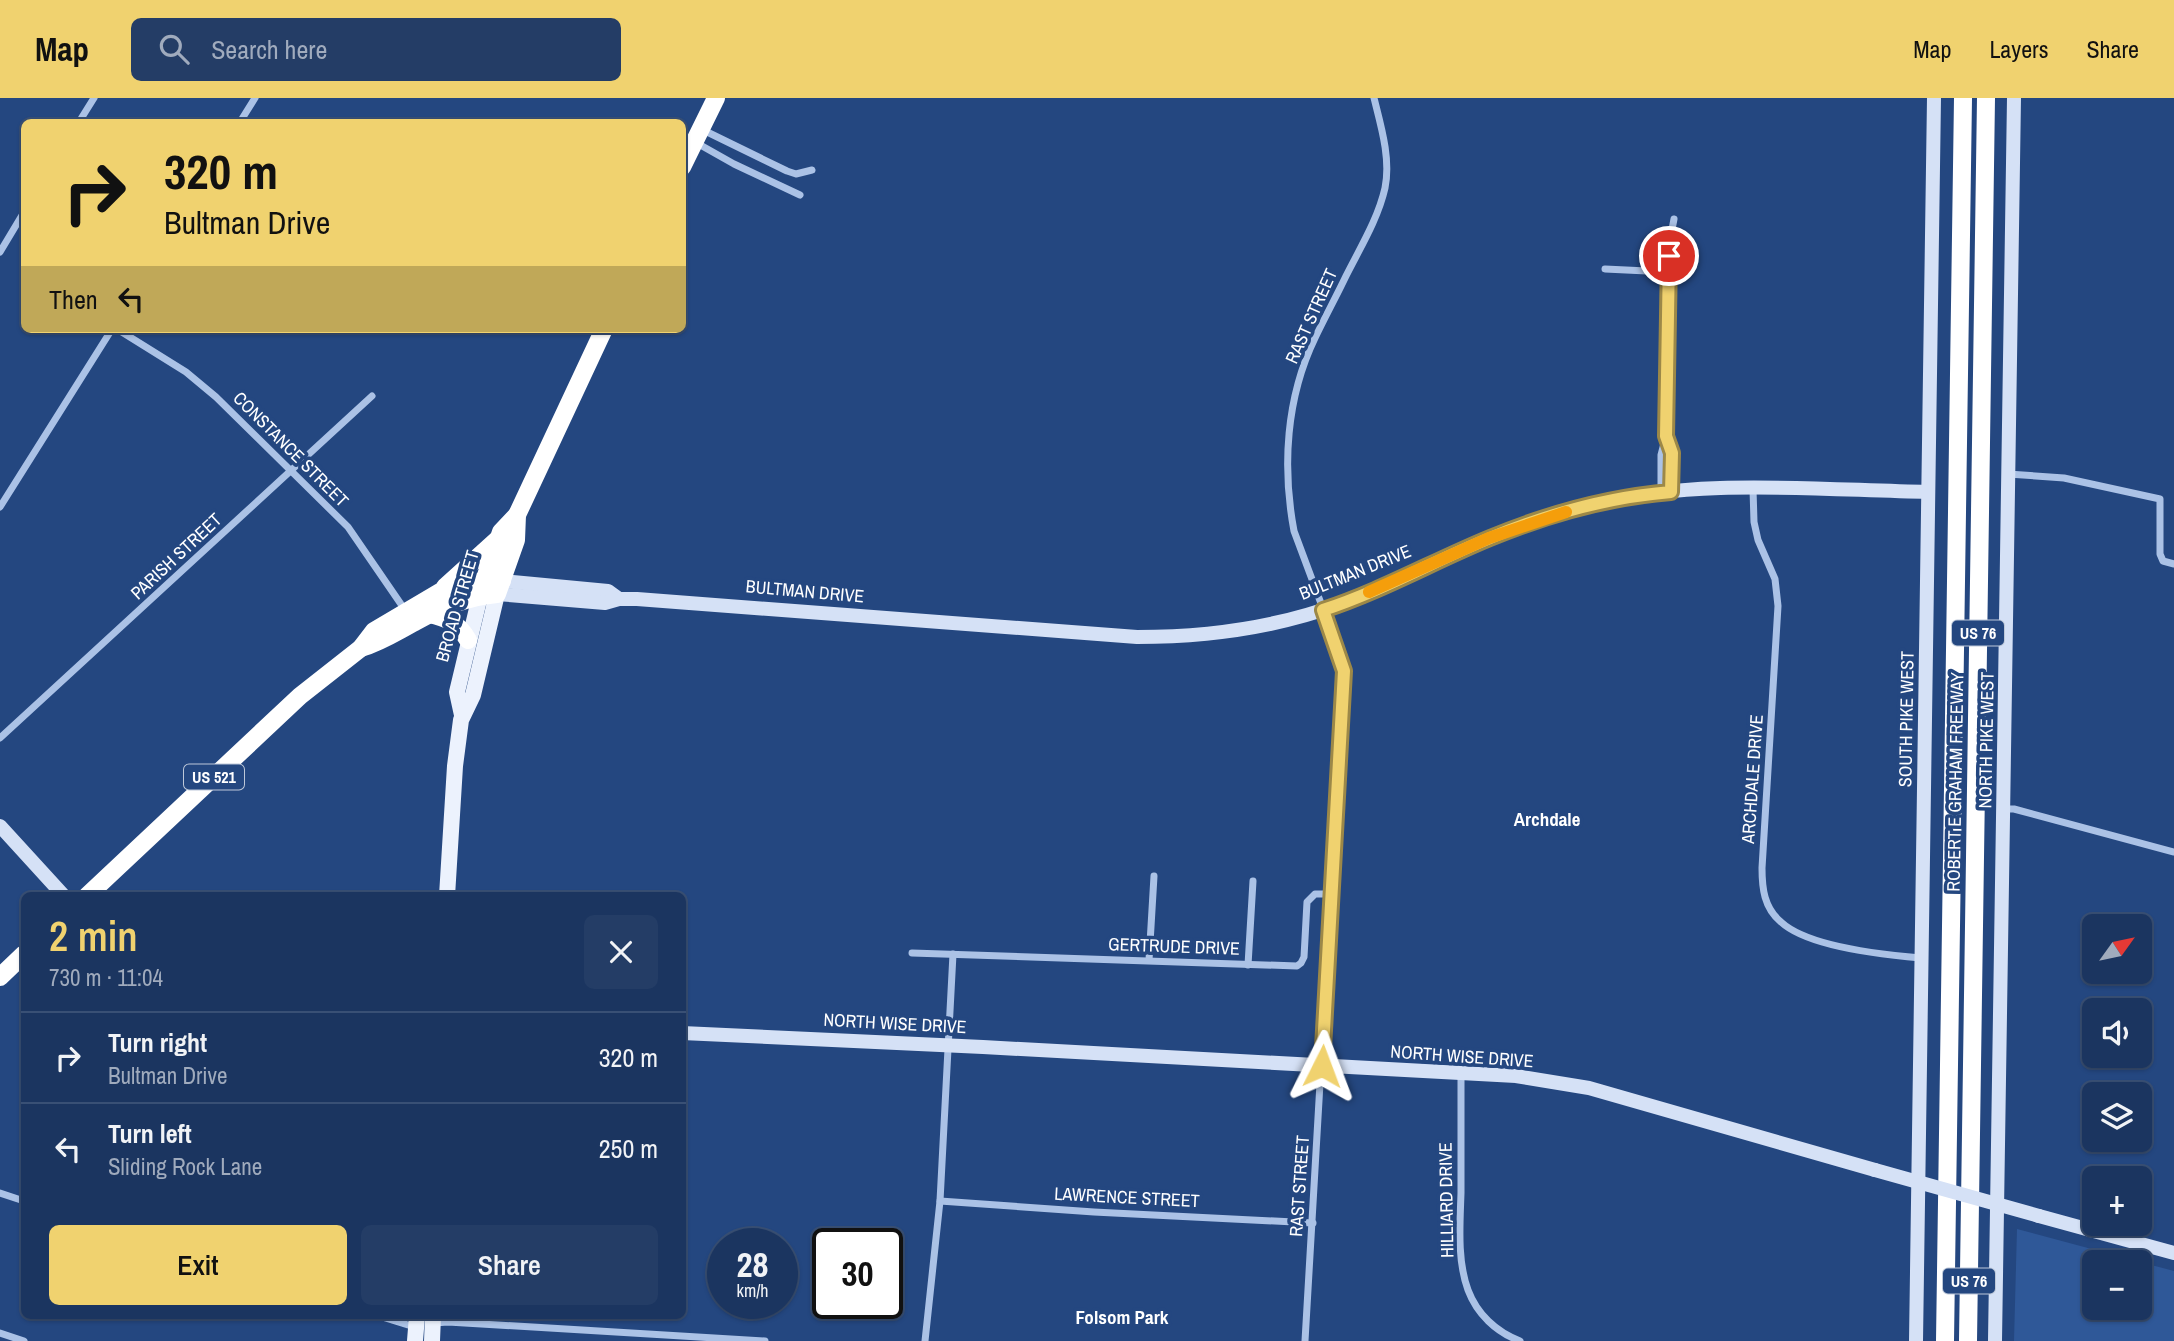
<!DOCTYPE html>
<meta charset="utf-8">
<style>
:root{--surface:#1b3560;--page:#243d66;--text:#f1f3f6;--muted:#a0abbd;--line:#395075;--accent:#f0d26f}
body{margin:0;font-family:"Archivo Narrow",sans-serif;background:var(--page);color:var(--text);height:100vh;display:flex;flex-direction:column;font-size:26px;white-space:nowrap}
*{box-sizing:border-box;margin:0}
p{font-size:23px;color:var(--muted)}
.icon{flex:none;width:38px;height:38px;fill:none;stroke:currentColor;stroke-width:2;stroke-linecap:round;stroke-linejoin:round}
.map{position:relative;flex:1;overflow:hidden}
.side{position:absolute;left:21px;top:794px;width:665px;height:427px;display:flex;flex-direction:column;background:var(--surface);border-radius:10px;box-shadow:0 2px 5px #0004,0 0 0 2px var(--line)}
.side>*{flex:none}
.top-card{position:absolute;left:21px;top:21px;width:665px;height:214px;border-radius:10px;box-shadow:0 2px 5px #0004,0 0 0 2px var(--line);background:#f0d26f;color:#111;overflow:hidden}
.needle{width:46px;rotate:57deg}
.controls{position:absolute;left:2082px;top:816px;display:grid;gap:14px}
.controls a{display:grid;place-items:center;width:70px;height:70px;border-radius:10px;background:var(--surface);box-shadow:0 2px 5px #0004,0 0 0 2px var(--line);font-size:35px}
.speed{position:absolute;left:707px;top:1130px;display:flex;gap:14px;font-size:35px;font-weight:700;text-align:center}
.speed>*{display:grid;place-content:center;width:91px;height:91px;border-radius:50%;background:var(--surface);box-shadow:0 2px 5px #0004,0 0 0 2px var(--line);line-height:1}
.speed small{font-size:18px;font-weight:400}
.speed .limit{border:4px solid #111;border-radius:10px;background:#fff;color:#111}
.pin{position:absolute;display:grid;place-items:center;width:60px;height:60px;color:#fff;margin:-30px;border:4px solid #fff;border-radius:50%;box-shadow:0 2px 7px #0007}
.me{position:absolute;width:77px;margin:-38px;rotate:3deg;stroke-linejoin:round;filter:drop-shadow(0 0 5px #0008)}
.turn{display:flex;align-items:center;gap:24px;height:147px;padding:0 28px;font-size:32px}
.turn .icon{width:91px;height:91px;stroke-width:2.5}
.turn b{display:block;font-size:49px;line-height:60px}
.then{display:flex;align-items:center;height:66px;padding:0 28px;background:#0003;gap:14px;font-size:26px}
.round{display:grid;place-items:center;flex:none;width:74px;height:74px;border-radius:10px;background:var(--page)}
.headline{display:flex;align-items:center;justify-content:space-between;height:119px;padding:0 28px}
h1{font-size:42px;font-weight:600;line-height:52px;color:var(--accent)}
.button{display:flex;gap:14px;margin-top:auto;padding:14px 28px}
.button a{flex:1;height:80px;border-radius:10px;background:var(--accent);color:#111;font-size:28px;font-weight:600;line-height:80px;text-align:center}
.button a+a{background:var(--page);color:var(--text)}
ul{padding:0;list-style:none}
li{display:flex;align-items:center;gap:21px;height:91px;padding:0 28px;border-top:2px solid var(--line)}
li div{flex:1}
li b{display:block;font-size:26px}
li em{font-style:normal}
header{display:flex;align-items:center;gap:42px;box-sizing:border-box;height:98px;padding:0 35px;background:var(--accent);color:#111}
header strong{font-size:33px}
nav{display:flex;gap:38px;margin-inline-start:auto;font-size:24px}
.search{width:490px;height:63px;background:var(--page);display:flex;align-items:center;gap:18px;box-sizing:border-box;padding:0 24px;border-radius:10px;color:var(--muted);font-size:26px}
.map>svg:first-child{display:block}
.green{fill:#2f5898}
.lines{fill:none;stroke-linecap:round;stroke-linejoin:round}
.street{stroke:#abc2e6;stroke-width:7}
.secondary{stroke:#d5e1f6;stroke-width:14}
.primary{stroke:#ecf2fd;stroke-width:16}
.highway{stroke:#fff;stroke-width:18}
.secondary-bridge{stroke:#d5e1f6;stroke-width:14}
.route-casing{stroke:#9c8848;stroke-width:18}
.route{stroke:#f0d26f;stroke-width:12}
.slow{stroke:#f59e0b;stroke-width:12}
.labels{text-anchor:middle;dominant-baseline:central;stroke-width:7;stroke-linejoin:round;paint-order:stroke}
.shield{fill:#244780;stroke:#bdc8d9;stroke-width:2}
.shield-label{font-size:16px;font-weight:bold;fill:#fff}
.street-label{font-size:18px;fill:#fff;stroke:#244780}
.neighbourhood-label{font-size:19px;font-weight:bold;fill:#fff;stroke:#244780}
</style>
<header>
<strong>Map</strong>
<div class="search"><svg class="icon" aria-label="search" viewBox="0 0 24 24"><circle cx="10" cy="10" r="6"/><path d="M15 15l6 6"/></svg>Search here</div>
<nav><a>Map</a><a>Layers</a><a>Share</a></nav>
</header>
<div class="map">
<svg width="2174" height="1243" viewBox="0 0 2174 1243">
<rect width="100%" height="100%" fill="#244780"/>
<!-- green -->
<polygon class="green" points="2017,1131 2140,1164 2095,1164 2095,1209 2140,1209 2140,1164 2174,1173 2174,1243 2014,1243"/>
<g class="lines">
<!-- street -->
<g class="street">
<polyline points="79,24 94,0"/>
<polyline points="240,24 255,0"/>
<polyline points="701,31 787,73 796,76 812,72"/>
<polyline points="695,44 734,66 800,97"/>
<polyline points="0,154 24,114"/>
<polyline points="1605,171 1668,174"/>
<polyline points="117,231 186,274 216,299 348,429 405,512"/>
<polyline points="1666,338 1668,174 1670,142 1674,121"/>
<polyline points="2008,376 2064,380 2160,401 2160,456 2163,463 2174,466"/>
<path d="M1753,391l1,33 4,18 17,39 3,27 -16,262c0,20 2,40 19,54 27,25 104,33 140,36"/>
<polyline points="1661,395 1661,357 1666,338 1672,355 1671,393"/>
<polyline points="0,409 112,231"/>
<polyline points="0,640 372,298"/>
<polyline points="2003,711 2014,711 2174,754"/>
<polyline points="912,855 1297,868 1301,865 1304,859 1307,804 1315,796 1332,796"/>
<polyline points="1149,862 1154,778"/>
<polyline points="1248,867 1253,783"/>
<path d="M1461,977c0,39 0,79 0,118 -1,32 -4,67 7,97 9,24 28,42 52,51"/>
<polyline points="0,1095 24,1103"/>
<polyline points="940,1103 1094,1114 1313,1125"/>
<polyline points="379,1218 408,1227 415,1227"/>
<polyline points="434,1225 448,1224 765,1243"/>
<polyline points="0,1235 24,1243"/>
<polyline points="925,1243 940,1103 953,856"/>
<path d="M1305,1243l39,-670 -3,-14 -47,-126c-12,-64 -8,-133 21,-193 10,-21 21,-41 31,-62 14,-28 32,-57 39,-88 6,-29 -4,-62 -11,-90"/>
</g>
<!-- secondary -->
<g class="secondary">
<polyline points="502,483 608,493 619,501"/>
<path d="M497,496l108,9 14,-4h18l500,38c69,0 138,-9 203,-33 51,-19 99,-45 150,-66 31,-13 63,-23 95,-32 109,-29 232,-16 343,-14"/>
<polyline points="0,728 64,798"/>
<polyline points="682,935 983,949 1516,978 1589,990 1875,1072"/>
<polyline points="2039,1118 2174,1155"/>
<polyline points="1916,1243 1934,0"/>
<polyline points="1995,1243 2014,0"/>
</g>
<!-- primary -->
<g class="primary">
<polyline points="462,617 457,594 480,498"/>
<polyline points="447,798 455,668 461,622 473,597 497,496"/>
<polyline points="415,1243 417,1218"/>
<polyline points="432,1243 433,1218"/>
</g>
<!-- highway -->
<g class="highway">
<polyline points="682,69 716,0"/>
<polyline points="445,489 497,442"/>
<polyline points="481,492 501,434 517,417"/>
<path d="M429,516c19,4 29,9 39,26"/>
<path d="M361,550c20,-6 35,-16 54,-26 26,-15 52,-25 82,-28l19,-54 1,-25 87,-186"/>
<polyline points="87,798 300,598 361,550 374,533 440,494 473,484 502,483"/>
<polyline points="0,879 24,856"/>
<polyline points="1945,1243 1963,0"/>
<polyline points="1968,1243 1986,0"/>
</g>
<!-- secondary-bridge -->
<polyline class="secondary-bridge" points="1875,1072 2039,1118"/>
</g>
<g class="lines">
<!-- route casing -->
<g class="route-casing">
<path id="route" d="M1322,968l22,-395 -21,-61c58,-19 111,-49 167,-72 58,-24 119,-41 181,-46l1,-39 -6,-17 3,-180"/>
</g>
<!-- route -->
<use href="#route" class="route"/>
<!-- slow -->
<polyline class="slow" points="1369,494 1489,440 1566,414"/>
</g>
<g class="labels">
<!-- shield labels -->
<g class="shield">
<rect x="1952" y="522.5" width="52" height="25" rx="5"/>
<rect x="184" y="666.5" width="60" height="25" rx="5"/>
<rect x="1943" y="1170.5" width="52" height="25" rx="5"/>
</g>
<g class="shield-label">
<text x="1978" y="535">US 76</text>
<text x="214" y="679">US 521</text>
<text x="1969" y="1183">US 76</text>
</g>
<!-- street labels -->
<g class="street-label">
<text transform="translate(1311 218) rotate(-66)">RAST STREET</text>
<text transform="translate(291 351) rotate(45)">CONSTANCE STREET</text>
<text transform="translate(176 458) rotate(-43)">PARISH STREET</text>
<text transform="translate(1355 474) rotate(-22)">BULTMAN DRIVE</text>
<text transform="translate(805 493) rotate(5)">BULTMAN DRIVE</text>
<text transform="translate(457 508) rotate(-74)">BROAD STREET</text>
<text transform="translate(1906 621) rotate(-89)">SOUTH PIKE WEST</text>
<text transform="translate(1986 642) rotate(-89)">NORTH PIKE WEST</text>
<text transform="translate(1752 681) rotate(-86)">ARCHDALE DRIVE</text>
<text transform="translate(1955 684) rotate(-89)">ROBERT E GRAHAM FREEWAY</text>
<text transform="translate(1174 848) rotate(2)">GERTRUDE DRIVE</text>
<text transform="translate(895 925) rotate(3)">NORTH WISE DRIVE</text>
<text transform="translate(1462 958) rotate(4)">NORTH WISE DRIVE</text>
<text transform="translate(1299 1088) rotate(-86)">RAST STREET</text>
<text transform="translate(1127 1099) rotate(3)">LAWRENCE STREET</text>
<text transform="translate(1446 1102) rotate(-91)">HILLIARD DRIVE</text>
</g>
<!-- neighbourhood labels -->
<g class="neighbourhood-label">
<text x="1547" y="721">Archdale</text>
<text x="1122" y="1219">Folsom Park</text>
</g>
</g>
</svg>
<div class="controls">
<a><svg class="needle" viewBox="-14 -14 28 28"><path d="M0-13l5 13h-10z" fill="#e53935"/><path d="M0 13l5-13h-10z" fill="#a0abbd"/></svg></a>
<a><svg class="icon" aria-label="sound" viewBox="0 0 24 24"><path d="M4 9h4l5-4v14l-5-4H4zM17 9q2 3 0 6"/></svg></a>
<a><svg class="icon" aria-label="layers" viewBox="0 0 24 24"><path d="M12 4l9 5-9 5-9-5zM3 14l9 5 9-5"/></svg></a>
<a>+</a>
<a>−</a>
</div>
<div class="speed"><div>28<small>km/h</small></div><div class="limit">30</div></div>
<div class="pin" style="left:1669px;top:158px;background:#d93025"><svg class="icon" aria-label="arrive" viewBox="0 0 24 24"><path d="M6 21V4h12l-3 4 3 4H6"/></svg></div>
<svg class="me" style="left:1322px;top:968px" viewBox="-20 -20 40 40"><path d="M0-17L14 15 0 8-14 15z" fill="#f0d26f" stroke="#fff" stroke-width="4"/></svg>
<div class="top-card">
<div class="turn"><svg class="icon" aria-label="right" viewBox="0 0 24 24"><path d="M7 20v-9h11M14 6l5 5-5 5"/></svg><div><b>320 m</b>Bultman Drive</div></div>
<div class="then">Then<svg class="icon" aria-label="left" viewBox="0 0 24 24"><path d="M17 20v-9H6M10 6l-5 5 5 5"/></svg></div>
</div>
<section class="side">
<div class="headline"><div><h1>2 min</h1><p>730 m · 11:04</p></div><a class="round"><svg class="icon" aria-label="close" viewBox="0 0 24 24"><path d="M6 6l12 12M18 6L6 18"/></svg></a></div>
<ul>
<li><svg class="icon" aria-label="right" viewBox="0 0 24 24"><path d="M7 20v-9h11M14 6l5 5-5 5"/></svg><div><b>Turn right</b><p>Bultman Drive</p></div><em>320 m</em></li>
<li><svg class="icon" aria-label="left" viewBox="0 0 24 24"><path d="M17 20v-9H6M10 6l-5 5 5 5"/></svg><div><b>Turn left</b><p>Sliding Rock Lane</p></div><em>250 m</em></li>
</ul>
<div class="button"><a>Exit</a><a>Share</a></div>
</section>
</div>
